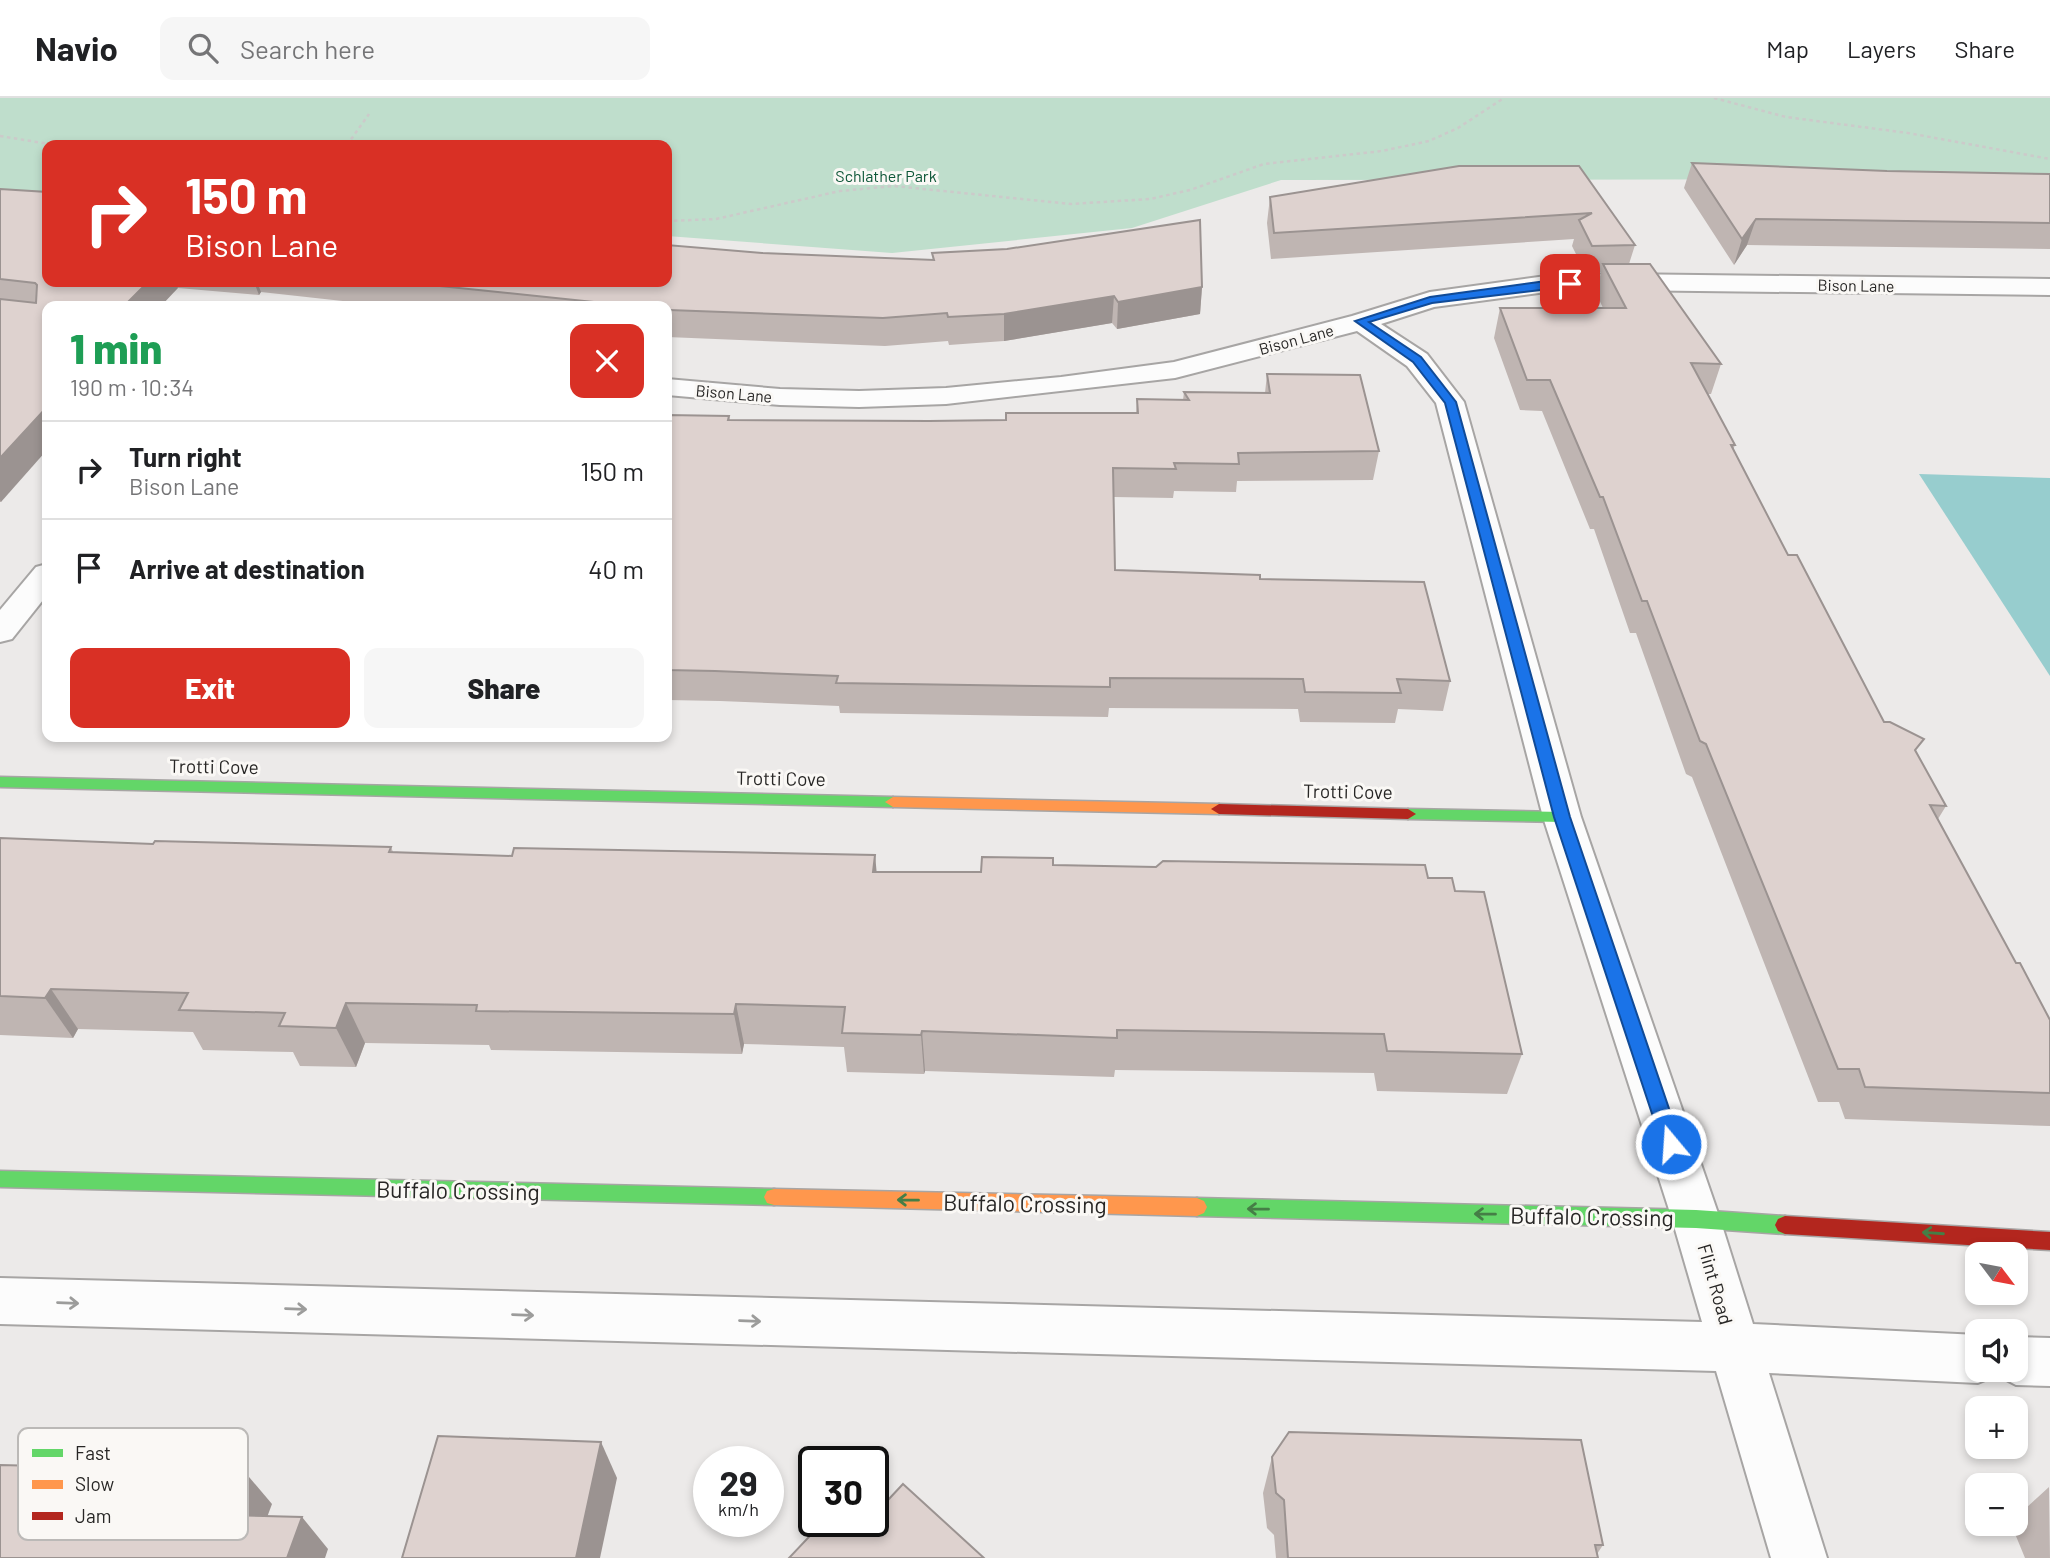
<!DOCTYPE html>
<meta charset="utf-8">
<style>
:root{--surface:#fff;--page:#f6f6f6;--text:#202124;--muted:#757577;--line:#e0e0e0;--accent:#d93025}
body{margin:0;font-family:Barlow,sans-serif;background:var(--page);color:var(--text);height:100vh;display:flex;flex-direction:column;font-size:26px;white-space:nowrap}
*{box-sizing:border-box;margin:0}
p{font-size:23px;color:var(--muted)}
.icon{flex:none;width:38px;height:38px;fill:none;stroke:currentColor;stroke-width:2;stroke-linecap:round;stroke-linejoin:round}
.map{position:relative;flex:1;overflow:hidden}
.drawer{position:absolute;left:42px;top:203px;width:630px;height:441px;display:flex;flex-direction:column;background:var(--surface);border-radius:14px;box-shadow:0 4px 10px #0003}
.drawer>*{flex:none}
.hud{position:absolute;left:42px;top:42px;width:630px;height:147px;border-radius:14px;box-shadow:0 4px 10px #0003;background:#d93025;color:#fff;overflow:hidden}
.needle{width:46px;rotate:122deg}
.buttons{position:absolute;left:1965px;top:1144px;display:grid;gap:14px}
.buttons a{display:grid;place-items:center;width:63px;height:63px;border-radius:14px;background:var(--surface);box-shadow:0 4px 10px #0003;font-size:35px}
.speed{position:absolute;left:693px;top:1348px;display:flex;gap:14px;font-size:35px;font-weight:700;text-align:center}
.speed>*{display:grid;place-content:center;width:91px;height:91px;border-radius:50%;background:var(--surface);box-shadow:0 4px 10px #0003;line-height:1}
.speed small{font-size:18px;font-weight:400}
.speed .limit{border:4px solid #111;border-radius:10px;background:#fff;color:#111}
.pin{position:absolute;display:grid;place-items:center;width:60px;height:60px;color:#fff;margin:-30px;border-radius:14px;box-shadow:0 4px 10px #0006}
.me{position:absolute;width:77px;margin:-38px;rotate:342deg;stroke-linejoin:round;filter:drop-shadow(0 0 5px #0008)}
.turn{display:flex;align-items:center;gap:24px;height:147px;padding:0 28px;font-size:32px}
.turn .icon{width:91px;height:91px;stroke-width:2.5}
.turn b{display:block;font-size:49px;line-height:60px}
.round{display:grid;place-items:center;flex:none;width:74px;height:74px;border-radius:14px;background:var(--page)}
.summary{display:flex;align-items:center;justify-content:space-between;height:119px;padding:0 28px}
h1{font-size:42px;font-weight:800;line-height:52px;color:#1e9e55}
.action{display:flex;gap:14px;margin-top:auto;padding:14px 28px}
.action a{flex:1;height:80px;border-radius:14px;background:var(--accent);color:#fff;font-size:28px;font-weight:800;line-height:80px;text-align:center}
.action a+a{background:var(--page);color:var(--text)}
ul{padding:0;list-style:none}
li{display:flex;align-items:center;gap:21px;height:98px;padding:0 28px;border-top:2px solid var(--line)}
li div{flex:1}
li b{display:block;font-size:26px}
li em{font-style:normal}
header{display:flex;align-items:center;gap:42px;box-sizing:border-box;height:98px;padding:0 35px;background:var(--surface);border-bottom:2px solid var(--line)}
header strong{font-size:33px}
nav{display:flex;gap:38px;margin-inline-start:auto;font-size:24px}
.search{width:490px;height:63px;background:var(--page);display:flex;align-items:center;gap:18px;box-sizing:border-box;padding:0 24px;border-radius:14px;color:var(--muted);font-size:26px}
.map>svg:first-child{display:block}
.green{fill:#bfdecc}
.water{fill:#97cdce}
.lines{fill:none;stroke-linecap:round;stroke-linejoin:round}
.street-casing{stroke:#a7a5a4;stroke-width:4}
.fast-casing{stroke:#a7a5a4;stroke-width:3}
.slow-casing{stroke:#a7a5a4;stroke-width:3}
.jam-casing{stroke:#a7a5a4;stroke-width:3}
.path{stroke:#cccaca;stroke-width:2.5;stroke-dasharray:3.5 3.5;stroke-linecap:butt}
.street{fill:#fcfcfc;fill-rule:evenodd}
.fast{fill:#63d668;fill-rule:evenodd}
.slow{fill:#ff974d;fill-rule:evenodd}
.jam{fill:#b3261e;fill-rule:evenodd}
.wall{fill:#bfb5b2}
.shaded-wall{fill:#9b9391}
.building{fill:#ded2cf;stroke:#9b9391;stroke-width:2}
.oneway{stroke:#457e46}
.oneway2{stroke:#9c9c9b}
.route{fill:#1a73e8;stroke:#114b97;stroke-width:2}
.labels{text-anchor:middle;dominant-baseline:central;stroke-width:6;stroke-linejoin:round;paint-order:stroke}
.far-park-label{font-size:16px;fill:#0d5637;stroke:#faf8f5}
.far-street-label{font-size:16px;fill:#272625;stroke:#faf8f5}
.street-label{font-size:19px;fill:#272625;stroke:#faf8f5}
.near-street-label{font-size:23px;fill:#272625;stroke:#faf8f5}
.key{fill:#faf8f5;stroke:#bbb9b7;stroke-width:2}
.key-label{font-size:19px;fill:#272625}
</style>
<header>
<strong>Navio</strong>
<div class="search"><svg class="icon" aria-label="search" viewBox="0 0 24 24"><circle cx="10" cy="10" r="6"/><path d="M15 15l6 6"/></svg>Search here</div>
<nav><a>Map</a><a>Layers</a><a>Share</a></nav>
</header>
<div class="map">
<svg width="2050" height="1460" viewBox="0 0 2050 1460">
<rect width="100%" height="100%" fill="#eceae9"/>
<!-- green -->
<polygon class="green" points="0,0 2050,0 2050,88 1973,81 1281,82 1132,130 892,155 667,138 667,47 47,47 47,95 0,93"/>
<!-- water -->
<polygon class="water" points="1919,376 2050,380 2050,578"/>
<g class="lines">
<!-- street casing -->
<g class="street-casing">
<g id="street">
<polygon points="1617,176 2050,181 2050,197 1617,192 1546,194 1434,209 1381,226 1427,256 1464,304 1581,719 1720,1121 1753,1226 1978,1237 1978,1272 2016,1272 2016,1239 2050,1240 2050,1288 2016,1287 1997,1277 1978,1285 1769,1275 1827,1460 1771,1460 1716,1273 0,1226 0,1180 1702,1224 1672,1121 1543,719 1436,305 1407,268 1357,233 1175,280 946,306 859,309 780,307 667,297 667,281 780,291 859,293 946,290 1061,279 1174,264 1352,218 1430,194 1546,178"/>
<polygon points="47,466 47,497 12,541 0,544 0,512 36,469"/>
</g>
</g>
<!-- fast casing -->
<g class="fast-casing">
<g id="fast">
<polygon points="0,679 893,699 901,704 893,709 0,689"/>
<polygon points="1408,711 1562,714 1570,719 1562,724 1408,721 1400,716"/>
<polygon points="0,1073 774,1091 781,1093 784,1099 781,1105 774,1107 0,1089"/>
<polygon points="1197,1100 1696,1112 1785,1118 1792,1121 1795,1127 1792,1133 1785,1136 1696,1130 1197,1118 1190,1115 1187,1109 1190,1103"/>
</g>
</g>
<!-- slow casing -->
<g class="slow-casing">
<g id="slow">
<polygon points="893,699 1219,706 1227,711 1219,716 893,709 885,704"/>
<polygon points="774,1091 1197,1100 1204,1103 1207,1109 1204,1115 1197,1118 774,1107 767,1105 764,1099 767,1093"/>
</g>
</g>
<!-- jam casing -->
<g class="jam-casing">
<g id="jam">
<polygon points="1219,706 1408,711 1416,716 1408,721 1219,716 1211,711"/>
<polygon points="1785,1118 2050,1134 2050,1152 1785,1136 1778,1133 1775,1127 1778,1121"/>
</g>
</g>
<!-- path -->
<g class="path">
<polyline points="1714,0 1786,19 1908,35 2050,61"/>
<polyline points="0,38 55,47"/>
<polyline points="347,47 369,16"/>
<polyline points="667,123 716,121 840,93 894,88 1071,106 1150,101 1190,92 1264,66 1382,53 1429,43 1458,30 1504,0"/>
</g>
<!-- street -->
<use href="#street" class="street"/>
<!-- fast -->
<use href="#fast" class="fast"/>
<!-- slow -->
<use href="#slow" class="slow"/>
<!-- jam -->
<use href="#jam" class="jam"/>
</g>
<!-- wall -->
<g class="wall">
<polygon points="1692,65 1887,73 2050,76 2050,151 1747,147 1734,167 1684,90"/>
<polygon points="1579,68 1635,147 1629,166 1721,266 1711,296 1708,296 1735,347 1733,352 1788,457 1884,624 1916,655 1946,708 1938,721 2016,865 2050,922 2050,1028 1845,1021 1839,1004 1818,1004 1692,679 1686,676 1636,535 1630,535 1594,431 1590,431 1542,313 1520,312 1494,240 1500,210 1603,210 1596,195 1601,174 1585,174 1572,148 1574,141 1271,161 1267,125 1270,99"/>
<polygon points="0,91 47,184 667,184 762,155 933,162 932,155 1202,189 1200,216 1117,231 1112,225 1004,243 949,247 948,243 885,248 667,239 667,208 388,208 261,194 259,197 178,190 47,208 1,404 0,404"/>
<polygon points="1267,276 1379,353 1373,382 1237,383 1236,394 1174,393 1173,400 1114,399 1115,472 1260,481 1450,583 1443,613 1398,611 1395,625 1300,624 1298,611 1109,610 1108,619 840,615 839,608 720,603 667,602 667,317 729,318 730,322 929,323 1006,322 1136,315 1137,301 1183,302 1184,294 1265,295"/>
<polygon points="0,740 153,746 391,749 393,754 512,758 875,757 876,774 981,774 1053,767 1428,780 1455,793 1522,956 1507,996 1377,993 1374,975 1115,972 1114,979 925,973 924,976 847,974 844,949 744,946 742,956 491,952 489,947 365,945 356,969 300,968 293,954 203,952 193,934 78,931 73,940 0,937"/>
<polygon points="1272,1359 1603,1447 1597,1456 1598,1460 1276,1460 1274,1437 1267,1430 1263,1395"/>
<polygon points="2049,1389 2050,1460 2025,1460 2011,1426 2016,1426 2016,1419"/>
</g>
<!-- shaded-wall -->
<g class="shaded-wall">
<polygon points="1756,121 1747,147 1734,167 1742,141"/>
<polygon points="148,184 175,184 178,190 161,208 124,208"/>
<polygon points="254,184 257,184 261,194 259,197"/>
<polygon points="1202,189 1200,216 1117,231 1118,204"/>
<polygon points="1114,198 1112,225 1004,243 1004,216"/>
<polygon points="47,309 47,352 1,404 0,402 0,360"/>
<polygon points="875,757 879,798 873,774"/>
<polygon points="51,891 78,931 73,940 45,900"/>
<polygon points="346,905 365,945 356,969 336,930"/>
<polygon points="736,906 744,946 742,956 734,916"/>
<polygon points="922,933 925,973 924,976 921,937"/>
<polygon points="601,1344 617,1380 600,1460 576,1460"/>
<polygon points="244,1373 272,1406 256,1449 227,1417"/>
<polygon points="302,1419 328,1451 325,1460 287,1460"/>
</g>
<!-- building -->
<g class="building">
<polygon points="1692,65 1887,73 2050,76 2050,125 1756,121 1742,141"/>
<polygon points="1459,68 1579,68 1635,147 1592,148 1579,122 1592,115 1274,135 1270,99"/>
<polygon points="0,91 47,94 47,184 148,184 124,208 47,208 47,309 0,360 0,201 36,205 37,187 35,185 0,181"/>
<polygon points="1200,122 1202,189 1118,204 1114,198 1004,216 948,219 947,215 883,220 669,212 667,212 667,208 632,208 401,184 667,184 667,147 762,155 934,162 932,155 1007,151"/>
<polygon points="1603,166 1650,166 1721,266 1691,265 1735,347 1731,347 1788,457 1797,457 1884,624 1890,624 1924,641 1915,652 1946,708 1930,707 2016,865 2020,865 2050,922 2050,995 1865,989 1859,971 1838,971 1706,646 1700,643 1647,503 1642,503 1603,399 1600,399 1550,282 1527,282 1500,210 1626,210"/>
<polygon points="1267,276 1360,277 1379,353 1238,355 1239,366 1174,365 1176,371 1113,370 1115,472 1260,477 1260,481 1424,484 1450,583 1397,581 1401,595 1305,594 1303,581 1110,580 1110,589 836,585 838,578 715,573 667,572 667,317 729,318 728,322 929,323 1006,322 1006,315 1138,315 1137,301 1189,302 1184,294 1270,295"/>
<polygon points="0,740 153,746 155,743 391,749 389,754 512,758 514,750 875,757 873,774 981,774 982,759 1053,760 1053,767 1156,769 1163,763 1425,767 1428,780 1452,780 1455,793 1484,794 1522,956 1387,953 1384,936 1117,932 1117,940 922,933 921,937 842,935 845,909 736,906 734,916 476,913 477,907 346,905 336,930 279,928 285,915 179,912 188,895 51,891 45,900 0,898"/>
<polygon points="1289,1334 1581,1342 1603,1447 1595,1447 1598,1460 1288,1460 1284,1402 1276,1395 1272,1359"/>
<polygon points="438,1338 601,1344 576,1460 402,1460"/>
<polygon points="0,1367 244,1373 227,1417 302,1419 287,1460 0,1460"/>
<polygon points="903,1386 984,1460 789,1460 824,1423 873,1423 873,1418"/>
</g>
<!-- one-way arrows -->
<defs><path id="oneway-shaft" d="M-6 0H5M1.5-3L5.5 0L1.5 3" fill="none" stroke-width="1.6" stroke-linecap="round" stroke-linejoin="round" transform="scale(1.75)"/></defs>
<g class="oneway">
<use href="#oneway-shaft" transform="translate(908 1102) rotate(-179)"/>
<use href="#oneway-shaft" transform="translate(1258 1111) rotate(-179)"/>
<use href="#oneway-shaft" transform="translate(1485 1116) rotate(-179)"/>
<use href="#oneway-shaft" transform="translate(1933 1135) rotate(-176)"/>
</g>
<g class="oneway2">
<use href="#oneway-shaft" transform="translate(68 1205) rotate(2)"/>
<use href="#oneway-shaft" transform="translate(296 1211) rotate(2)"/>
<use href="#oneway-shaft" transform="translate(523 1217) rotate(2)"/>
<use href="#oneway-shaft" transform="translate(750 1223) rotate(2)"/>
</g>
<!-- route -->
<polygon class="route" points="1570,182 1575,186 1574,188 1432,205 1369,224 1421,259 1456,304 1570,719 1681,1046 1678,1051 1671,1054 1664,1051 1662,1046 1554,719 1445,305 1413,264 1355,223 1430,199 1546,183"/>
<g class="labels">
<!-- far-park labels -->
<g class="far-park-label">
<text x="886" y="77">Schlather Park</text>
</g>
<!-- far-street labels -->
<g class="far-street-label">
<text transform="translate(1856 187) rotate(1)">Bison Lane</text>
<text transform="translate(1296 241) rotate(-15)">Bison Lane</text>
<text transform="translate(734 295) rotate(5)">Bison Lane</text>
</g>
<!-- street labels -->
<g class="street-label">
<text transform="translate(214 668) rotate(1)">Trotti Cove</text>
<text transform="translate(781 680) rotate(1)">Trotti Cove</text>
<text transform="translate(1348 693) rotate(1)">Trotti Cove</text>
<text transform="translate(1716 1186) rotate(74)">Flint Road</text>
</g>
<!-- near-street labels -->
<g class="near-street-label">
<text transform="translate(458 1092) rotate(1)">Buffalo Crossing</text>
<text transform="translate(1025 1105) rotate(1)">Buffalo Crossing</text>
<text transform="translate(1592 1118) rotate(1)">Buffalo Crossing</text>
</g>
</g>
<!-- legend -->
<rect x="18" y="1330" width="230" height="112" rx="10" class="key"/>
<rect x="32" y="1351" width="31" height="8" fill="#63d668"/>
<rect x="32" y="1382" width="31" height="9" fill="#ff974d"/>
<rect x="32" y="1414" width="31" height="8" fill="#b3261e"/>
<g class="key-label">
<text x="75" y="1362">Fast</text>
<text x="75" y="1393">Slow</text>
<text x="75" y="1425">Jam</text>
</g>
</svg>
<div class="buttons">
<a><svg class="needle" viewBox="-14 -14 28 28"><path d="M0-13l5 13h-10z" fill="#e53935"/><path d="M0 13l5-13h-10z" fill="#757577"/></svg></a>
<a><svg class="icon" aria-label="sound" viewBox="0 0 24 24"><path d="M4 9h4l5-4v14l-5-4H4zM17 9q2 3 0 6"/></svg></a>
<a>+</a>
<a>−</a>
</div>
<div class="speed"><div>29<small>km/h</small></div><div class="limit">30</div></div>
<div class="pin" style="left:1570px;top:186px;background:#d93025"><svg class="icon" aria-label="arrive" viewBox="0 0 24 24"><path d="M6 21V4h12l-3 4 3 4H6"/></svg></div>
<svg class="me" style="left:1671px;top:1046px" viewBox="-20 -20 40 40"><circle r="17" fill="#1a73e8" stroke="#fff" stroke-width="3"/><path d="M0-11L8 9 0 5-8 9z" fill="#fff"/></svg>
<div class="hud">
<div class="turn"><svg class="icon" aria-label="right" viewBox="0 0 24 24"><path d="M7 20v-9h11M14 6l5 5-5 5"/></svg><div><b>150 m</b>Bison Lane</div></div>
</div>
<section class="drawer">
<div class="summary"><div><h1>1 min</h1><p>190 m · 10:34</p></div><a class="round" style="background:#d93025;color:#fff"><svg class="icon" aria-label="close" viewBox="0 0 24 24"><path d="M6 6l12 12M18 6L6 18"/></svg></a></div>
<ul>
<li><svg class="icon" aria-label="right" viewBox="0 0 24 24"><path d="M7 20v-9h11M14 6l5 5-5 5"/></svg><div><b>Turn right</b><p>Bison Lane</p></div><em>150 m</em></li>
<li><svg class="icon" aria-label="arrive" viewBox="0 0 24 24"><path d="M6 21V4h12l-3 4 3 4H6"/></svg><div><b>Arrive at destination</b></div><em>40 m</em></li>
</ul>
<div class="action"><a>Exit</a><a>Share</a></div>
</section>
</div>
